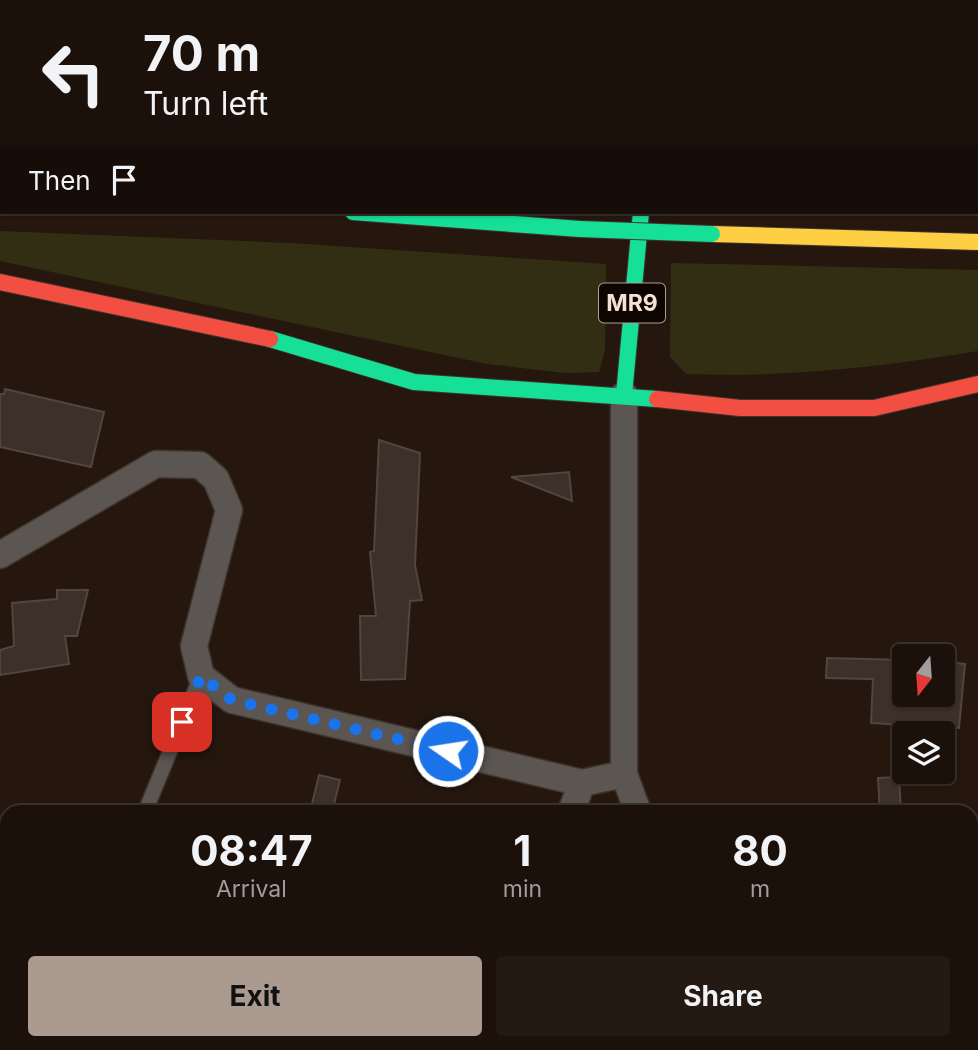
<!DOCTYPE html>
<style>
:root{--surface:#1c110a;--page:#251a13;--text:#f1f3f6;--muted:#a09d9c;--line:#3a312b;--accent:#ab9a90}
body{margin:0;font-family:Inter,sans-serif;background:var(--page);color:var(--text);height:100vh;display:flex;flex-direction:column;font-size:26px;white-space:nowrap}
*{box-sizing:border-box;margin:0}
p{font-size:23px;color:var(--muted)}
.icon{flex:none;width:38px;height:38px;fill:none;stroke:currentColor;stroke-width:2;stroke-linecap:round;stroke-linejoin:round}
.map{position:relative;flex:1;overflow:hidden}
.panel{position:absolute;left:0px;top:805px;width:978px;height:245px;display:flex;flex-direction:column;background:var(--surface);border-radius:21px 21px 0 0;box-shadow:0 2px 5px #0004,0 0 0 2px var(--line)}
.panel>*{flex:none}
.banner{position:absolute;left:0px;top:0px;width:978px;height:214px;box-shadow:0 2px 5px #0004,0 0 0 2px var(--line);background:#1c110a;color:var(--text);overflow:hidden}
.needle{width:46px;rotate:197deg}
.buttons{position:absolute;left:892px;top:644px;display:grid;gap:14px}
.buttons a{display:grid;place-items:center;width:63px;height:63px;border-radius:7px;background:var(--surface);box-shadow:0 2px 5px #0004,0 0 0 2px var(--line);font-size:35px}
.pin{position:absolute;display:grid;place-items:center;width:60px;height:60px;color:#fff;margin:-30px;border-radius:14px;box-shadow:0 4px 10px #0006}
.me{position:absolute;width:77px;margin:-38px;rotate:283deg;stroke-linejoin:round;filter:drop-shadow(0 0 5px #0008)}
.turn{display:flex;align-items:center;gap:24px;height:147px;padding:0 28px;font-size:32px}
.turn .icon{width:91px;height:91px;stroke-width:2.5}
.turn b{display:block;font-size:49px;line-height:60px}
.then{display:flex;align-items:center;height:66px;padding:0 28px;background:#0003;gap:14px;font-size:26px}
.eta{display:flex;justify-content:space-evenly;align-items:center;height:119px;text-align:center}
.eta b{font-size:42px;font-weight:700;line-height:49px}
.cta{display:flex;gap:14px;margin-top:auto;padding:14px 28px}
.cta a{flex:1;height:80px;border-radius:7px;background:var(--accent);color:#111;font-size:28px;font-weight:700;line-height:80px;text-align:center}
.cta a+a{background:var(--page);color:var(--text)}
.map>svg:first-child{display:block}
.green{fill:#322e13}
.building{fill:#3d2f2a;stroke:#52443f;stroke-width:2}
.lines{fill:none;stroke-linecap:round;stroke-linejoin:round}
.lane-casing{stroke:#40342c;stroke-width:17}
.street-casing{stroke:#40342c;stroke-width:29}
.fast-casing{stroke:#40342c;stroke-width:18}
.slow-casing{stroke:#40342c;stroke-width:18}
.jam-casing{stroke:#40342c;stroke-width:18}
.lane{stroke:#5b5651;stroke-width:14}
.street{stroke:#5b5651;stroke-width:26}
.fast{stroke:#16e098;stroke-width:16}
.slow{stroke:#ffcf43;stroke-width:16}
.jam{stroke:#f24e42;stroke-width:16}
.fast-bridge-casing{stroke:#40342c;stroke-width:18;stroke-linecap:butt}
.fast-bridge{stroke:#16e098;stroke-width:16}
.route{stroke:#1a73e8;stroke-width:12;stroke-dasharray:0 21.6}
.labels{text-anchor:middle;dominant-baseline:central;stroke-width:5;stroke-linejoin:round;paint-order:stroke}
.shield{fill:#0e0501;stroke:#ae9f96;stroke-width:2}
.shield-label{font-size:23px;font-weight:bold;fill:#f3e1d6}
</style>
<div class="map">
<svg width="978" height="1050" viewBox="0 0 978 1050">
<rect width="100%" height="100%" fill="#25170e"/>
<!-- green -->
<g class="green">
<polygon points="0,231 290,243 606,264 605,350 599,372 566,373 487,364 0,261"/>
<path d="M671,263l307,7v81c-96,16 -194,27 -292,23l-16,-17z"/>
</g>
<!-- building -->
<g class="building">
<polygon points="5,389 104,412 91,467 0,447 0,394 4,394"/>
<polygon points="379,440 420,453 415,565 422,600 410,601 405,679 361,680 360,616 376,616 370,552 374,551"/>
<polygon points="569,472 572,501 511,477"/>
<polygon points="57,590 88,590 77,636 65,636 69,664 0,675 0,650 14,646 12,603 57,599"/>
<polygon points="827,658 905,660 905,695 943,695 943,662 965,664 959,728 871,723 873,679 826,678"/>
<polygon points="319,775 340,780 332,812 310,812"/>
<polygon points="899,777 901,812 880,812 878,778"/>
</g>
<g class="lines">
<!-- lane casing -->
<g class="lane-casing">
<g id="lane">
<polyline points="716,2 716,0"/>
<polyline points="145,812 201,676"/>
<polyline points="0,946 7,943"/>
</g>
</g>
<!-- street casing -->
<g class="street-casing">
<g id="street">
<polyline points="950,0 958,2"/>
<polyline points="89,2 96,0"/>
<polyline points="976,6 978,7"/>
<polyline points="0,24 2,24"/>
<polyline points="624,395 624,774 638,812"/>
<polyline points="0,555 156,464 200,465 216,479 229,510 194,646 201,676 232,700 582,783 624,774"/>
<polyline points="571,812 582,783"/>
<polyline points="781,1043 788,1050"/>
<polyline points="482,1050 485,1043"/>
</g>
</g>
<!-- fast casing -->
<g class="fast-casing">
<g id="fast">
<polyline points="0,165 2,165"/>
<polyline points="353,212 580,229"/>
<polyline points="270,339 414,382 657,399"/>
<polyline points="624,395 641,212"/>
</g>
</g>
<!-- slow casing -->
<g class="slow-casing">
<g id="slow">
<polyline points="659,0 659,2"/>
<polyline points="976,53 978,53"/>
<polyline points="0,87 2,86"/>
<polyline points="976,197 978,197"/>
<polyline points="712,234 978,242"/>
</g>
</g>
<!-- jam casing -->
<g class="jam-casing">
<g id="jam">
<polyline points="0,202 2,202"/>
<polyline points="0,282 270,339"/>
<polyline points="657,399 740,408 874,408 978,384"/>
</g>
</g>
<!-- lane -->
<use href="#lane" class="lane"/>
<!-- street -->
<use href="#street" class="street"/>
<!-- fast -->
<use href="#fast" class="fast"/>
<!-- slow -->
<use href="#slow" class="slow"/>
<!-- jam -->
<use href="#jam" class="jam"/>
<!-- fast-bridge casing -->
<g class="fast-bridge-casing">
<polyline id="fast-bridge" points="580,229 712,234"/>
</g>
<!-- fast-bridge -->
<use href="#fast-bridge" class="fast-bridge"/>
</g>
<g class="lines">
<!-- route -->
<polyline class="route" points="182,722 201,676 232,700 448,751"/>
</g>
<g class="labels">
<!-- shield labels -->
<rect class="shield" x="599" y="283.5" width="66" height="39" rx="5"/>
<g class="shield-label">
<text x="632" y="303">MR9</text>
</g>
</g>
</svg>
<div class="buttons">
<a><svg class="needle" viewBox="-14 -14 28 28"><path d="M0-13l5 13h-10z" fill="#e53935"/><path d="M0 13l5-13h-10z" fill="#a09d9c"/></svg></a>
<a><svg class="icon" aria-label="layers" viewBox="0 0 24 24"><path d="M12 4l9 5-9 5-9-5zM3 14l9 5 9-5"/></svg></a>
</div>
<div class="pin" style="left:182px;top:722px;background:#d93025"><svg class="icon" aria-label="arrive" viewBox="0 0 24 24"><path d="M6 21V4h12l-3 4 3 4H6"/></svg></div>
<svg class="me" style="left:448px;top:751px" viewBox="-20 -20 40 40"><circle r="17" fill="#1a73e8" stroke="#fff" stroke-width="3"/><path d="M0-11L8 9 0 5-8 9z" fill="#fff"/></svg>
<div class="banner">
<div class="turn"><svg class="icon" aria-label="left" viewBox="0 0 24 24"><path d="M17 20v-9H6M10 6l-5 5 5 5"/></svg><div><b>70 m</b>Turn left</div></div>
<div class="then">Then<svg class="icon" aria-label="arrive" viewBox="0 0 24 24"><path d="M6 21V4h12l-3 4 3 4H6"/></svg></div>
</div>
<section class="panel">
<div class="eta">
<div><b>08:47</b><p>Arrival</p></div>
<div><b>1</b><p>min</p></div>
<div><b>80</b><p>m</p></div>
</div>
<div class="cta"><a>Exit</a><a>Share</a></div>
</section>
</div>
